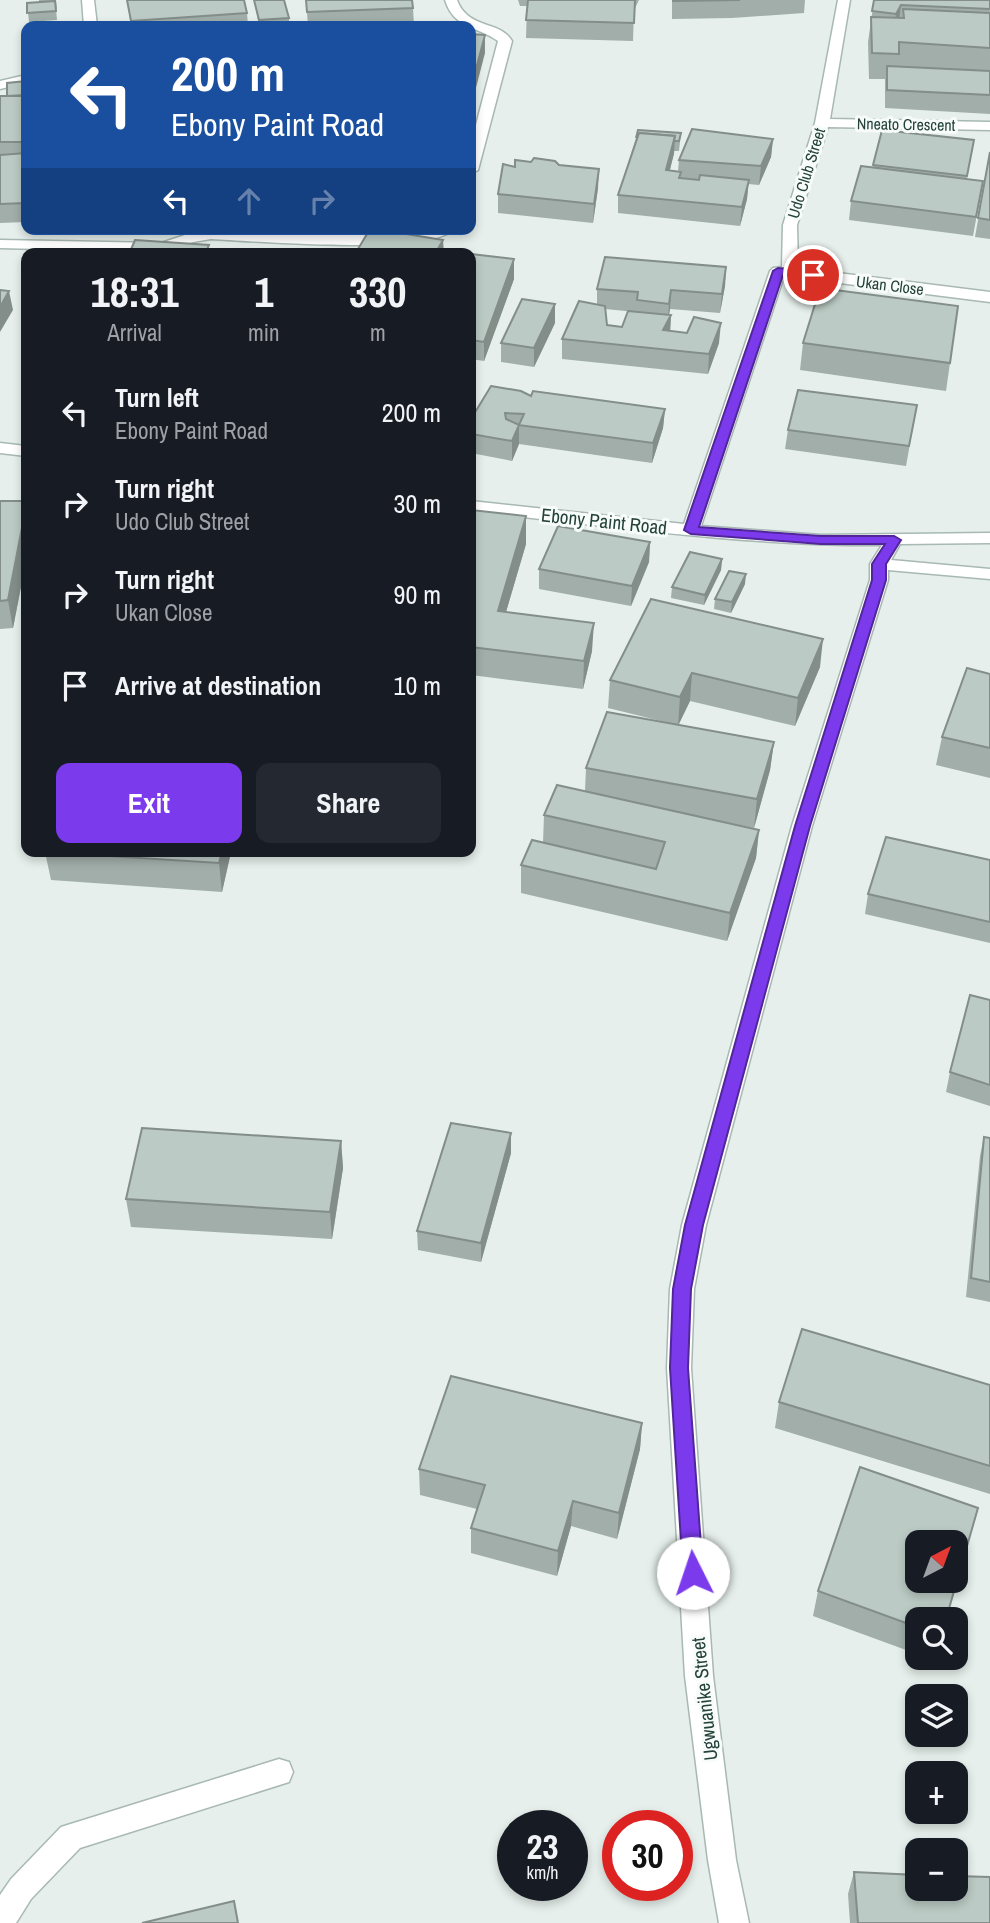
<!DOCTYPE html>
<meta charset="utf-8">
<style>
:root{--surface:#171b24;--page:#242831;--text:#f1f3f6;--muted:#9ea1a6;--accent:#7c3aed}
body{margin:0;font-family:"Archivo Narrow",sans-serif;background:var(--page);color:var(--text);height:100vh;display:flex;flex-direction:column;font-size:26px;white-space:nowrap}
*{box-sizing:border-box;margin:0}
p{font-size:23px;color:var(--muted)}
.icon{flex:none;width:38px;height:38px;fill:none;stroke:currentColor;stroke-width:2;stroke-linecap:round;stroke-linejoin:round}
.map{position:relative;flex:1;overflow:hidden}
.panel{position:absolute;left:21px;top:248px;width:455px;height:609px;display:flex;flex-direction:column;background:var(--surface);border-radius:14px;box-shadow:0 4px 10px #0003}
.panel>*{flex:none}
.banner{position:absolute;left:21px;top:21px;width:455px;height:214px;border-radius:14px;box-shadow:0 4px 10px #0003;background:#1a4fa0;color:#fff;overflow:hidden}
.needle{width:46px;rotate:41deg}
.controls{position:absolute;left:905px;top:1530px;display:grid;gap:14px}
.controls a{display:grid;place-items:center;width:63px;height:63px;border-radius:14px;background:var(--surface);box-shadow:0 4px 10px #0003;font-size:35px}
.speed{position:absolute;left:497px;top:1810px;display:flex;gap:14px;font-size:35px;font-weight:700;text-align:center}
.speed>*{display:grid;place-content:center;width:91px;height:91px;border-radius:50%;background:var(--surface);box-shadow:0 4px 10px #0003;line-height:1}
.speed small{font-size:18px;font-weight:400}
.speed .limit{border:10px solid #d22;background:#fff;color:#111}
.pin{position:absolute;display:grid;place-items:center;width:60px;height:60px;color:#fff;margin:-30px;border:4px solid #fff;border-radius:50%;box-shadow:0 2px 7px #0007}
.me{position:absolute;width:77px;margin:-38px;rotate:356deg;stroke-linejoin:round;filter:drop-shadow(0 0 5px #0008)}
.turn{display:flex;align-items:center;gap:24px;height:147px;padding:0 35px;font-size:32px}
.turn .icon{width:91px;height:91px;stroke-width:2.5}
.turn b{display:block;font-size:49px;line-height:60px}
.lanes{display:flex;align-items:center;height:66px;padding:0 35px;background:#0003;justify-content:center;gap:35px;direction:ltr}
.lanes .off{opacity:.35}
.eta{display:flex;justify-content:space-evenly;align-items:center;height:119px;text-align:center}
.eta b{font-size:42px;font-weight:700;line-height:49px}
.action{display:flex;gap:14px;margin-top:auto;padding:14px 35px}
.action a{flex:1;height:80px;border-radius:14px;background:var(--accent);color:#fff;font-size:28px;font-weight:700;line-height:80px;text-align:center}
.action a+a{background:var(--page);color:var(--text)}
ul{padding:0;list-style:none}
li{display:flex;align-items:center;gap:21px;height:91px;padding:0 35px}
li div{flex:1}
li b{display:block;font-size:26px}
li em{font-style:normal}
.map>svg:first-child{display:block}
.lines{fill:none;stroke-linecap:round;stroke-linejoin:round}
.minor-casing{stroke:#a8b8b2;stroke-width:3}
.minor{fill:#fff;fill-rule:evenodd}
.wall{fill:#a1aea9;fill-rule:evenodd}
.shaded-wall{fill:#838d89}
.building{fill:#bbcac4;stroke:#838d89;stroke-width:2;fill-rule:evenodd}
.route{fill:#7c3aed;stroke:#51269a;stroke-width:2}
.labels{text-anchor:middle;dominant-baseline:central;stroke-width:6;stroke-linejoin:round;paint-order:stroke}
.far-street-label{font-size:16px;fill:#24423a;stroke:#f7fbf9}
.street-label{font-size:19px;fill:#24423a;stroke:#f7fbf9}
</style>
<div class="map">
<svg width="990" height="1923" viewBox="0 0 990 1923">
<rect width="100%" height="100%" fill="#e6efeb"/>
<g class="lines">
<!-- minor casing -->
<g class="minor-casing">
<g id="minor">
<polygon points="82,0 94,0 97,26 84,26"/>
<path d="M445,0h12c11,30 43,20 55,41l-34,129 -7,4v-30l27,-103c-21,-15 -44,-12 -53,-41z"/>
<path d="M838,0h12l-20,119 160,3v8l-162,-3 -31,98 1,43 192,24v10l-206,-26 -83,250 120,9 169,-2v10l-90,1 -9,16 99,9v10l-102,-9v10l-76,246 -106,399 -12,64 -3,79 22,308 23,184 13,63h-30l-11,-63 -23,-184 -18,-308 3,-79 12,-64 110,-399 78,-246v-16l12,-19c-137,1 -274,-19 -411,-34v-10l213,23 86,-253 3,-3 9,-1 1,-42 32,-102z"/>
<polygon points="26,75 26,83 0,89 0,81"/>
<path d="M434,229h21c-28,27 -200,12 -244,10l-18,3 -30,10 -163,-4v-8l161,3 24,-8 26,-4 162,4z"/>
<polygon points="0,443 26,446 26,456 0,453"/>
<polygon points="279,1759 289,1762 293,1772 289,1782 80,1848 31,1899 16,1923 0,1923 0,1895 11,1879 61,1827"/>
</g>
</g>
<!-- minor -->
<use href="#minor" class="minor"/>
</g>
<!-- wall -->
<g class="wall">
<polygon points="39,0 56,0 57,9 56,9 57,20 29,22 27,3 39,3"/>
<polygon points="127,0 247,13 248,26 131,26"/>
<polygon points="254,0 289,18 289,26 259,26"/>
<polygon points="306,0 413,8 414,26 308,26"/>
<polygon points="518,0 639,0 635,8 634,8 633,41 526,38 527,6 520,6"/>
<polygon points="672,0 805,0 804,13 732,18 672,19"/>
<polygon points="874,0 990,0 990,114 885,108 885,79 869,79 868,42"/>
<polygon points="26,81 26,222 0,223 0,96 7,96"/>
<polygon points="882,130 974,140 967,179 983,181 973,236 849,220 851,201 873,167"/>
<polygon points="681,133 679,151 674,151 670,170 678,171 679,160 773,139 771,157 759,185 748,184 747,199 740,226 618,213 618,195 636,138"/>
<polygon points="990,152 990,239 975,237"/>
<polygon points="559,165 598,188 593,223 498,213 498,194"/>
<polygon points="390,229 422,229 422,230"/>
<polygon points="471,254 514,259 514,279 484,361 471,359"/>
<path d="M726,267l-1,19 -5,27 -50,-4 -1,6h2l-1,16 49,12 -11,31 -146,-15v-20l35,-34v-16zM605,309l31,3 -14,15 -15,-2z"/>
<polygon points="555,323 534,367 501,362 501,343"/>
<polygon points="803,343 950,363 946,391 800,370"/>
<polygon points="531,396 665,409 663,428 652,463 519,444 512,461 471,453 471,419"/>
<polygon points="917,405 906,466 785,449 788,430"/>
<polygon points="0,501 26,501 26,561 13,628 0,629"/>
<polygon points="471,510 526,516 526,544 506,612 592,651 583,689 471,675"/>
<polygon points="650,542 649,562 631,606 539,589 539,569"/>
<polygon points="722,559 721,570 704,605 671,598 672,587"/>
<polygon points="745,584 731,613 714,609 715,599"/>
<polygon points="651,599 820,667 795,726 690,701 678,725 774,742 770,770 754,828 725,822 759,830 756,858 727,941 521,893 521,865 543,843 544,815 585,791 586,768 673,724 608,708 610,680"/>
<polygon points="990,674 990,778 936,765 942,737"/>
<polygon points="45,852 231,852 222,892 51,880"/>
<polygon points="990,860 990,943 865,914 868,894"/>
<polygon points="990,1000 990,1106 946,1092 950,1072"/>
<polygon points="984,1137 990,1138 990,1302 966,1297 980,1156"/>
<polygon points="341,1141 343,1168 332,1239 131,1227 126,1199"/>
<polygon points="511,1153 481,1262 418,1250 417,1231"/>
<polygon points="990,1385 990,1494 775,1428 779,1402"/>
<polygon points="642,1423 640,1449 617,1539 571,1526 557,1576 471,1553 471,1528 477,1509 420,1495 419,1469"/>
<polygon points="818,1591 917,1619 917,1654 813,1616"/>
<polygon points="854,1872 990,1923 850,1923 848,1894"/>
</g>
<!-- shaded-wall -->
<g class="shaded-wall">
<polygon points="901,5 898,30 892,39 896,14"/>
<polygon points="485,35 485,53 471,107 471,88"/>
<polygon points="675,136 674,154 665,188 666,170"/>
<polygon points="773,139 771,157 759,185 761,166"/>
<polygon points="599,169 598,188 593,223 594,204"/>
<polygon points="749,180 747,199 740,226 742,207"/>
<polygon points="443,240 444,254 435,254"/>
<polygon points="514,259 514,279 484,361 484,342"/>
<polygon points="726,267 725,286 720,313 722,294"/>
<polygon points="671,290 670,309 668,320 671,315 670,334 663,330 668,321 669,304"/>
<polygon points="9,291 13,310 0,332 0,307"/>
<polygon points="555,304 555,323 534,367 534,348"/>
<polygon points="721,323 719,343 708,374 709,354"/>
<polygon points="665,409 663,428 652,463 653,443"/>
<polygon points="519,425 519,444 512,461 512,441"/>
<polygon points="26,507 26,561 13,628 8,600"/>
<polygon points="526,516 526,544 498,639 498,611"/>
<polygon points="650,542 649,562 631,606 632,586"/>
<polygon points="722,559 721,570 704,605 705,595"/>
<polygon points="746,574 745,584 731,613 732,602"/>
<polygon points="594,623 592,651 583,689 584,661"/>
<polygon points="823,639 820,667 795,726 798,698"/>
<polygon points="692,673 690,701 678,726 680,697"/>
<polygon points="774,742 770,770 754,828 757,799"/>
<polygon points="759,830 756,858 727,941 730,913"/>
<polygon points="222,852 231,852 222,892 219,863"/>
<polygon points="511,1133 511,1153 481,1262 481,1243"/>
<polygon points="341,1141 343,1168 332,1239 330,1212"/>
<polygon points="642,1423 640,1449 617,1539 619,1513"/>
<polygon points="573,1501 571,1526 557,1576 558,1551"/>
</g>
<!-- building -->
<g class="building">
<polygon points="127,0 244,0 247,13 131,21"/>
<polygon points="254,0 284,0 289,18 259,20"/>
<polygon points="306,0 412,0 413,8 307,12"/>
<polygon points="528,0 635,0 634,23 526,20"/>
<polygon points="673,0 740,0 673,1"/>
<polygon points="874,0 990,0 990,9 901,5 896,14 872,11"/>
<polygon points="55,1 56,11 27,13 27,3"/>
<polygon points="903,9 990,13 990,48 899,42 899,54 872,53 871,17 904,18"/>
<polygon points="471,34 485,35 471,88"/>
<polygon points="887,66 990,71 990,95 887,90"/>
<polygon points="26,81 26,95 7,96 7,83"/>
<rect x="0" y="96" width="26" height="46"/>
<polygon points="692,129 773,139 761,166 679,160"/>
<polygon points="638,130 681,133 679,141 674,141 675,136 639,133 636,138"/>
<polygon points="882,130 974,140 967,176 873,165"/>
<polygon points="639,133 675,136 666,170 681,172 679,178 699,180 700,175 749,180 742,207 618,195"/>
<polygon points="990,152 990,220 978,218"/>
<polygon points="26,153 26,203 0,204 0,155"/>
<polygon points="534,158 555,161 559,165 599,169 594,204 498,194 503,164 515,167 515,160 531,162"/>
<polygon points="861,166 983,181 976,217 851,201"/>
<polygon points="370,229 376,229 443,240 435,254 355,254"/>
<polygon points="135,240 209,245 205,254 129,254"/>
<polygon points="471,254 514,259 484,342 471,340"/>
<polygon points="605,257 726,267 722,294 671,290 669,304 637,300 638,292 597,289"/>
<polygon points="820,288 958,306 950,363 803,343"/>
<polygon points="0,290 9,291 0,307"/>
<polygon points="522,299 555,304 534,348 501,343"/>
<polygon points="579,301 605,306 607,325 622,327 628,311 671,315 663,330 687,333 694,317 721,323 709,354 562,339"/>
<path d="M491,386l30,5 10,5 2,-5 132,18 -12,34 -134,-18 -7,16 -41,-7v-15zM505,413l19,1 -5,11 -13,-6z"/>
<polygon points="798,390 917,405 909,446 788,430"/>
<polygon points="0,501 26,501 26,507 8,600 0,601"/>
<polygon points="471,510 526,516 498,611 594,623 584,661 471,647"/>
<polygon points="558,526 650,542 632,586 539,569"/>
<polygon points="690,552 722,559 705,595 672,587"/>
<polygon points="729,571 746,574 732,602 715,599"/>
<polygon points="651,599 823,639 798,698 692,673 680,697 610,680"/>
<polygon points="967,668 990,674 990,748 942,737"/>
<polygon points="607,712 774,742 757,799 586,768"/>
<polygon points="557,785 759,830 730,913 521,865 532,840 656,869 665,842 544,815"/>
<polygon points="886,837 990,860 990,922 868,894"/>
<polygon points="45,852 222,852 219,863"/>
<polygon points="970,995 990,1000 990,1085 950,1072"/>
<polygon points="451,1123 511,1133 481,1243 417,1231"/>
<polygon points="142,1128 341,1141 330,1212 126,1199"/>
<polygon points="984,1137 990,1138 990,1282 971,1278"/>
<polygon points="802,1329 990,1385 990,1466 779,1402"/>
<polygon points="451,1376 642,1423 619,1513 573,1501 558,1551 471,1528 485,1485 419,1469"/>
<path d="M860,1467l118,41 -32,111h-29v8l-99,-36zM917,1542h39v38h-39z"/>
<polygon points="854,1872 917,1875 917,1888 956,1888 956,1876 990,1877 990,1923 858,1923"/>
<polygon points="234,1901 238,1923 142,1923"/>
</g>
<!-- route -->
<polygon class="route" points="778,268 813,271 819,275 813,278 783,275 699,527 821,536 894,536 901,540 886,564 886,580 810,826 703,1225 691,1289 688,1368 703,1573 700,1579 693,1582 686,1579 683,1573 670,1368 673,1289 685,1225 795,826 872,580 872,564 885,544 821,544 691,534 684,530 773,271"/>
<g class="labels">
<!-- far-street labels -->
<g class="far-street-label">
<text transform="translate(906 124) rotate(1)">Nneato Crescent</text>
<text transform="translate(806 173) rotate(-73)">Udo Club Street</text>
<text transform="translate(890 285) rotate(7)">Ukan Close</text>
</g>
<!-- street labels -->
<g class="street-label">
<text transform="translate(604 521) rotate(6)">Ebony Paint Road</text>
<text transform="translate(704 1699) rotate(-96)">Ugwuanike Street</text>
</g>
</g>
</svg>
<div class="controls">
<a><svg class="needle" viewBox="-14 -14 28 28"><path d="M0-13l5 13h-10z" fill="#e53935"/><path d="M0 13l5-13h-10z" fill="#9ea1a6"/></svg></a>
<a><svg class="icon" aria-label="search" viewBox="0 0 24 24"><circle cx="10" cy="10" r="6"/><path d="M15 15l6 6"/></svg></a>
<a><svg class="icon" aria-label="layers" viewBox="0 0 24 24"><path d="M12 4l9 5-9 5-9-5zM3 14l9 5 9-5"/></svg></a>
<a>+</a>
<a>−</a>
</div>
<div class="speed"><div>23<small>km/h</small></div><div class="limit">30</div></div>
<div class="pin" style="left:813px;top:275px;background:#d93025"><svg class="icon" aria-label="arrive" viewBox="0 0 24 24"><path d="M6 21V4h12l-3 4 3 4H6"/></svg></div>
<svg class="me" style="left:693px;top:1573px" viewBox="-20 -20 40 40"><circle r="19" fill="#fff"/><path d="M0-13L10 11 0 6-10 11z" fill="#7c3aed"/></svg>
<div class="banner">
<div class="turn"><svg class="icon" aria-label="left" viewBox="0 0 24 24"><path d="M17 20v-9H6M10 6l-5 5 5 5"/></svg><div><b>200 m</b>Ebony Paint Road</div></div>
<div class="lanes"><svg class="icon" aria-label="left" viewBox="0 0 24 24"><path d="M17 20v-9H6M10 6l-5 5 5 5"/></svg><svg class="icon off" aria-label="ahead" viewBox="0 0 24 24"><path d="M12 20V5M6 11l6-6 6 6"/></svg><svg class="icon off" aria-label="right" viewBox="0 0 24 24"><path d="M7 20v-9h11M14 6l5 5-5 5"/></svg></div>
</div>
<section class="panel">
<div class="eta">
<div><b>18:31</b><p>Arrival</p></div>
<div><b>1</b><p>min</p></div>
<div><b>330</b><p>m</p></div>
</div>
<ul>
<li><svg class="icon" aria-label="left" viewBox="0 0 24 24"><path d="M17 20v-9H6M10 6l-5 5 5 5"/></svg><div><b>Turn left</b><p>Ebony Paint Road</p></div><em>200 m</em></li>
<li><svg class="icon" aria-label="right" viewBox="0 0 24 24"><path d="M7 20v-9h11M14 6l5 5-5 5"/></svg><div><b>Turn right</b><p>Udo Club Street</p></div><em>30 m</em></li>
<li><svg class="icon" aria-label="right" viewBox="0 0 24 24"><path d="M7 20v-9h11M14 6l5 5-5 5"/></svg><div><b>Turn right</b><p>Ukan Close</p></div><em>90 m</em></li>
<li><svg class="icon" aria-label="arrive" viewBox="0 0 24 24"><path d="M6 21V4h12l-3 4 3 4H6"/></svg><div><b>Arrive at destination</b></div><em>10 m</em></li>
</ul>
<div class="action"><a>Exit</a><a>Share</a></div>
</section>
</div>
